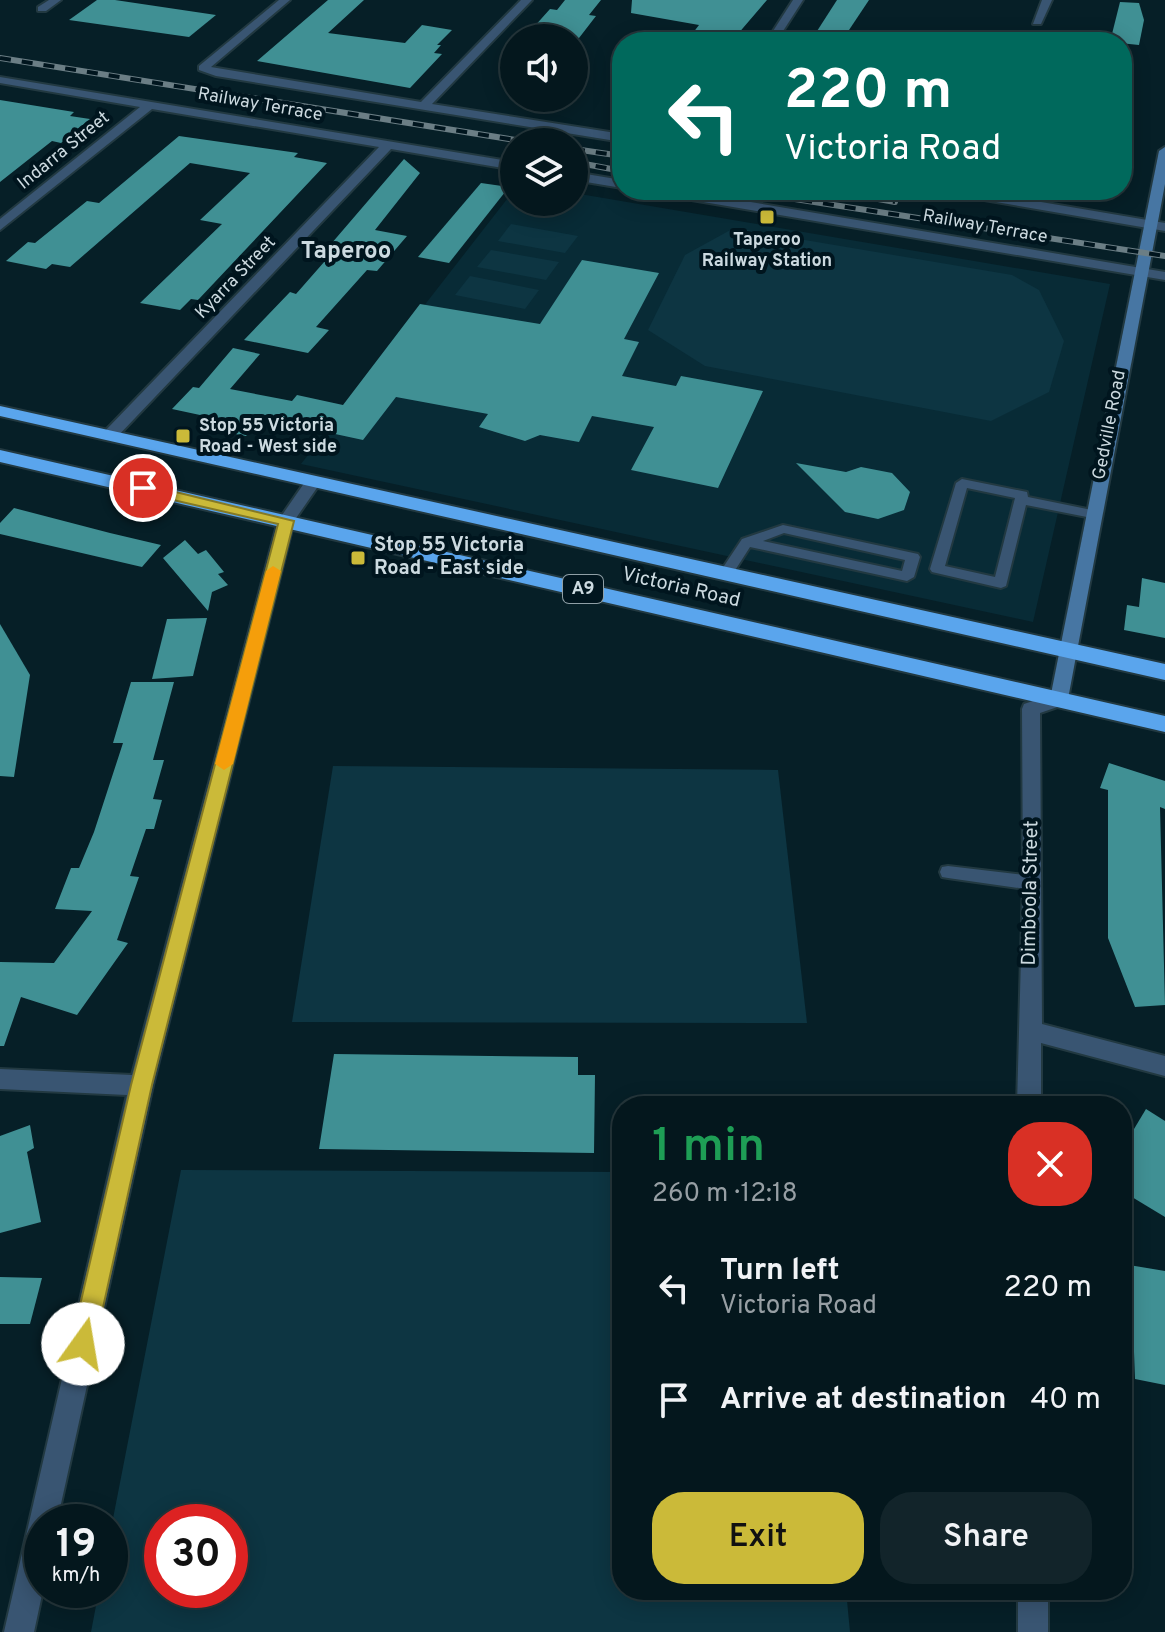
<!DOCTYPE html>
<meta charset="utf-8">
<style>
:root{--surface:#04171d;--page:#12242a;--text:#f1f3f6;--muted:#979fa4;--line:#25363b;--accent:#cbba39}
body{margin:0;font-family:Overpass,sans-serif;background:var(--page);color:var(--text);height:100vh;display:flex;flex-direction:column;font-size:30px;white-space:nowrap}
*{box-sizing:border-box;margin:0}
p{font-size:26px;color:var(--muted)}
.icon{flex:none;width:44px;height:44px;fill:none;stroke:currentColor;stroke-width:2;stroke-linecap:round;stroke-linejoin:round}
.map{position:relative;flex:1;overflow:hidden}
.details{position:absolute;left:612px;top:1096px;width:520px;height:504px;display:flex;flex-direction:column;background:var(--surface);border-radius:32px;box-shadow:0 4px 20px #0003,0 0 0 2px var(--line)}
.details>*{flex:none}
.banner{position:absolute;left:612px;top:32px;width:520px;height:168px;border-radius:32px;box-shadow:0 4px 20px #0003,0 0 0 2px var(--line);background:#00695c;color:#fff;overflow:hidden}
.controls{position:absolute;left:500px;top:24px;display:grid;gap:16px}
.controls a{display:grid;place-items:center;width:88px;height:88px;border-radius:50%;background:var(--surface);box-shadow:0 4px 20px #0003,0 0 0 2px var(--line);font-size:40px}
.speed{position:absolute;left:24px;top:1504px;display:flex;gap:16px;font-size:40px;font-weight:700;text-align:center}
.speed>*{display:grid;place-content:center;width:104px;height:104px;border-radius:50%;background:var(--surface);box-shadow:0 4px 20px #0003,0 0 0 2px var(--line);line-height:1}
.speed small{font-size:20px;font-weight:400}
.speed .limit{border:12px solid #d22;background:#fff;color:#111}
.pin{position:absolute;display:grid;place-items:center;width:68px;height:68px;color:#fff;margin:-34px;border:4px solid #fff;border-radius:50%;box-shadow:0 2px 8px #0007}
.me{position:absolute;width:88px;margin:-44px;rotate:13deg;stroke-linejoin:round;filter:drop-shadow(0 0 6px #0008)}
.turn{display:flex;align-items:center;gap:28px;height:168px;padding:0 40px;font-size:36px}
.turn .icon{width:104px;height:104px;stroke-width:2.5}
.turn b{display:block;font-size:56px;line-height:68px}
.round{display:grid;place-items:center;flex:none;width:84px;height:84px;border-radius:32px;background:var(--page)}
.head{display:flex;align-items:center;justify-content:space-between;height:136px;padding:0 40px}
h1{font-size:48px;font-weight:600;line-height:60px;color:#1e9e55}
.cta{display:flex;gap:16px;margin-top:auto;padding:16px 40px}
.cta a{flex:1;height:92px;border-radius:32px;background:var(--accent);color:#111;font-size:32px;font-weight:600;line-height:92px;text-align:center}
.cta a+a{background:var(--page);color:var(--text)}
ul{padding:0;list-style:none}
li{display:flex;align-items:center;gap:24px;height:112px;padding:0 40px}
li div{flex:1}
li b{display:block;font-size:30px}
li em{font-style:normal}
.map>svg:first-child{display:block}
.built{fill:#082b36}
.green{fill:#0d3542;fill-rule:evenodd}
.building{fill:#409094}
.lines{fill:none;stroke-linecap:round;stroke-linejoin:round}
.lane-casing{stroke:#223941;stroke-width:4}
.street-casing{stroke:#223941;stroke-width:4}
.secondary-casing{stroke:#223941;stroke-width:4}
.highway-casing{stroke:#223941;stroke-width:4}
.lane{fill:#395572;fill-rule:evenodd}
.street{fill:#395572;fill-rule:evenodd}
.secondary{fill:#4776a3;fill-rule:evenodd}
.highway{fill:#5aa5ed;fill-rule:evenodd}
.rail-casing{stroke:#6b7e85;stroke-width:6}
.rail{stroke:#00151e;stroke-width:4;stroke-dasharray:11;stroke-linecap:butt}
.route{fill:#cbba39;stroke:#847925;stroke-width:2}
.slow{fill:#f59e0b}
.poi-dot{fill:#cbba39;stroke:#00151e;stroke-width:3}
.labels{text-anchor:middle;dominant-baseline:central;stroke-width:8;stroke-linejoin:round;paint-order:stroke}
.far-street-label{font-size:18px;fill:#ccdae0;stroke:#00151e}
.far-poi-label{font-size:18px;font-weight:bold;fill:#ccdae0;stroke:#00151e}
.shield{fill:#00151e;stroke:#8f9fa6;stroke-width:2}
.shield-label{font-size:18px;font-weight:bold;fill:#ccdae0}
.poi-label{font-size:20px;font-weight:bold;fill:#ccdae0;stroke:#00151e;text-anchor:start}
.street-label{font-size:20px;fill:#ccdae0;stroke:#00151e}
.far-district-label{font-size:24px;font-weight:bold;fill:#ccdae0;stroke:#00151e}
</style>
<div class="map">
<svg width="1165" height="1632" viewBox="0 0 1165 1632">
<rect width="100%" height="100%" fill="#061f27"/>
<!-- built -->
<polygon class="built" points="514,190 514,202 574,202 574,193 1110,284 1033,622 301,464"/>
<!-- green -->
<g class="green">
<polygon points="511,224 578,236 565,253 498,241"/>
<polygon points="734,228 1012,275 1039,290 1064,341 1049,392 991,421 705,366 648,330 685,255"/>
<polygon points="491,250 559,262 546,280 477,267"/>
<polygon points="470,276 539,290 525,309 455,295"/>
<polygon points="333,766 778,770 807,1023 292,1022"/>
<path d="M181,1170l441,2v418h224l4,42h-759l8,-42h11v-56zM230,1522v68h-68v-68z"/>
</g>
<!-- building -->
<g class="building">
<polygon points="97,0 115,0 216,15 189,37 69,20"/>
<polygon points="328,0 364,0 328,33 405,43 422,25 452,30 437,45 441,45 434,53 442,54 410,88 257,61"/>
<polygon points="565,0 601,0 589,15 596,16 579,38 524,38 550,9 557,10"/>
<polygon points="632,0 767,0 731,42 686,42 699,25 631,13"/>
<polygon points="837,0 869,0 841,42 810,42"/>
<polygon points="1120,2 1139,3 1144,20 1139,45 1110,42"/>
<polygon points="0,100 74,112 70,116 90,119 61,143 52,141 0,182"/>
<polygon points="179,136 298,153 294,157 327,163 198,300 191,299 180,310 140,303 222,224 200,220 250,173 190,163 70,267 52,264 46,269 6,261 28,242 35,243 87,201 99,203"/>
<polygon points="404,159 420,173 375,230 407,236 377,271 367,270 316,327 329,330 308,353 244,340 290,292 296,294 339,245 331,244"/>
<polygon points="481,183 509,187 449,263 418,257"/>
<polygon points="582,260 659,273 624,339 639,342 622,376 676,386 681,376 763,391 718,488 631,470 654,427 592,416 579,442 540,435 525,441 479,427 488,414 396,397 363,440 261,418 246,436 219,431 228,421 172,409 193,387 199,388 233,348 260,354 230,389 292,401 297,395 343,405 420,304 540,324"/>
<polygon points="796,463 846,472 861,467 892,473 910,492 904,510 878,519 845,512"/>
<polygon points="14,508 110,533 161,545 142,567 0,534 0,523"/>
<polygon points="185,540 198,554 206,550 224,572 218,574 228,585 212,592 208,611 163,558"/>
<polygon points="1142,578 1165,583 1165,638 1124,630 1127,605 1139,607"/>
<polygon points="207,618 193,676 152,679 167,619"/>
<polygon points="0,624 30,675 14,777 0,776"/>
<polygon points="131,682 174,682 153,760 164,760 153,799 162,800 154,829 146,829 130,876 139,877 117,940 128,943 77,1015 21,997 4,1046 0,1046 0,962 54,963 92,911 55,909 71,868 79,868 94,832 123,743 113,743"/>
<polygon points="1109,763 1165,781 1165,809 1160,807 1165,1005 1135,1007 1108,938 1108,790 1100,788"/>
<polygon points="334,1054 578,1057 578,1075 595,1075 594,1153 319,1149"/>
<polygon points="1146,1109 1165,1121 1165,1217 1122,1191 1122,1149"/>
<polygon points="30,1125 34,1148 27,1152 41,1222 0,1233 0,1136"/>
<polygon points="1129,1265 1165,1271 1165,1385 1135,1379 1134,1352 1125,1350 1122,1289 1130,1290"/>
<polygon points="0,1277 42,1278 30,1324 0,1324"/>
</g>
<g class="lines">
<!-- lane casing -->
<g class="lane-casing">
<g id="lane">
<path d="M962,479l65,13 1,5 64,13 7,4 -7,4 -66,-13 -20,81 -5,2 -69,-16 -2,-3 26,-86zM967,488l48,10 -20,79 -50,-11z"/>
<path d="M783,525l135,29 2,3 -6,20 -7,4 -157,-34 -18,28h-10l-2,-3 22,-33zM784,533l121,27 -3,11 -139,-30z"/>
<polygon points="948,866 1033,876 1039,878 1041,883 1039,888 1033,890 948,878 942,877 940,872 942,867"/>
</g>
</g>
<!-- street casing -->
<g class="street-casing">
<g id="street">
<polygon points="49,0 61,0 46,11 38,11 38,7"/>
<polygon points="279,0 290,0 211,67 421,102 521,0 532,0 432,104 622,134 622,142 216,76 199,70 199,66"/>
<polygon points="793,0 803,0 776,42 766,42"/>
<polygon points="1042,0 1052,0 1041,24 1033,24"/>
<polygon points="0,77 514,162 514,170 391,149 116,438 104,438 104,432 379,147 152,109 0,230 0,219 140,107 0,83"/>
<polygon points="574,172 622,180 622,188 574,180"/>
<polygon points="650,190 679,190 1165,272 1165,280 656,194"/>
<polygon points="943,190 971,190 1165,223 1165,231 949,194"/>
<polygon points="313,477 321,482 294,521 153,1085 57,1522 42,1522 43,1590 34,1632 4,1632 127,1095 0,1089 0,1069 132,1075 278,521 307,479"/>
<polygon points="1059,692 1068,699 1066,704 1040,713 1042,1024 1165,1056 1165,1076 1041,1043 1041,1106 1017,1106 1023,883 1022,709 1024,704"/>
<rect x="1018" y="1590" width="30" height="42"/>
</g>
</g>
<!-- secondary casing -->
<g class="secondary-casing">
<polygon id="secondary" points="1165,147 1165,184 1068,699 1059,706 1050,699 1159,151"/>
</g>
<!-- highway casing -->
<g class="highway-casing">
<g id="highway">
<polygon points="0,406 1165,664 1165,680 0,416"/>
<polygon points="0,450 1165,716 1165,732 0,462"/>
</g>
</g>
<!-- lane -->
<use href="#lane" class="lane"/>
<!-- street -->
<use href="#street" class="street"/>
<!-- secondary -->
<use href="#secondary" class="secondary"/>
<!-- highway -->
<use href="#highway" class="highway"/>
<!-- rail casing -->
<g class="rail-casing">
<g id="rail">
<polyline points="0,58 528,142"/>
<polyline points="574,149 622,156"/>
<polyline points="574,162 622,171"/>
<polyline points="736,190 1165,256"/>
<polyline points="828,190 895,202"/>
</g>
</g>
<!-- rail -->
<use href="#rail" class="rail"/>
</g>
<!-- route -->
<polygon class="route" points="143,484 294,521 152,1085 95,1344 92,1352 83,1356 75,1352 71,1344 131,1085 278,524 138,492 138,485"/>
<!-- slow -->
<polygon class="slow" points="273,566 281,571 233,764 224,770 215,764 266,571"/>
<!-- markers -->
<g class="poi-dot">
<rect x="759" y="209" width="16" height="16" rx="4"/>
<rect x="175" y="428" width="16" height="16" rx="4"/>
<rect x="350" y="550" width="16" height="16" rx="4"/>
</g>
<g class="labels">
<!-- far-street labels -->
<g class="far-street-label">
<text transform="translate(260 105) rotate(10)">Railway Terrace</text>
<text transform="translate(64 151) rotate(-39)">Indarra Street</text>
<text transform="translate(985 227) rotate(10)">Railway Terrace</text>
<text transform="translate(236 278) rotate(-46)">Kyarra Street</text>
<text transform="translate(1110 425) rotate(-79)">Gedville Road</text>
</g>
<!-- far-poi labels -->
<g class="far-poi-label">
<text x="767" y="240">Taperoo<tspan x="767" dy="21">Railway Station</tspan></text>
<text x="199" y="426" text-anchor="start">Stop 55 Victoria<tspan x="199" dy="21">Road - West side</tspan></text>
</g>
<!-- shield labels -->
<rect class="shield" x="563" y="575" width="40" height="28" rx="6"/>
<g class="shield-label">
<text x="583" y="589">A9</text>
</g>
<!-- poi labels -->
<g class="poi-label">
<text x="374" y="546">Stop 55 Victoria<tspan x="374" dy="23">Road - East side</tspan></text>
</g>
<!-- street labels -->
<g class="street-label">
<text transform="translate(681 588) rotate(13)">Victoria Road</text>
<text transform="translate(1031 893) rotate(-89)">Dimboola Street</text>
</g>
<!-- far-district labels -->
<g class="far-district-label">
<text x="346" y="252">Taperoo</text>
</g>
</g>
</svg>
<div class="controls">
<a><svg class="icon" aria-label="sound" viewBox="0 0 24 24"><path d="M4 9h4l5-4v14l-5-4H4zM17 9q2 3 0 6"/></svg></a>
<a><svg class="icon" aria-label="layers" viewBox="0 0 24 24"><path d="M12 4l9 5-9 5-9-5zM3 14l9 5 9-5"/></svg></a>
</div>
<div class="speed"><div>19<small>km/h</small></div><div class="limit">30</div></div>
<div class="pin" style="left:143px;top:488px;background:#d93025"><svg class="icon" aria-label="arrive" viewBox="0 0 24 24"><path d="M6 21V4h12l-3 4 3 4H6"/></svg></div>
<svg class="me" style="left:83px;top:1344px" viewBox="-20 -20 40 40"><circle r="19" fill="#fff"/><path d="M0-13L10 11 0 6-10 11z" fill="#cbba39"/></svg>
<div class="banner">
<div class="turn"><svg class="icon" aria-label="left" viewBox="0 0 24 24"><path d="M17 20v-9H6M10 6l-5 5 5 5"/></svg><div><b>220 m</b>Victoria Road</div></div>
</div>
<section class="details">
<div class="head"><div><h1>1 min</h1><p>260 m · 12:18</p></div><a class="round" style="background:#d93025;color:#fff"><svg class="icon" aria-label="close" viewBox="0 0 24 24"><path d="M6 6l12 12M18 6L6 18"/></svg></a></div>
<ul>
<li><svg class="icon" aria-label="left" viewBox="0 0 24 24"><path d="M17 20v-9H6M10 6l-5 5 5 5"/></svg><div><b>Turn left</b><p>Victoria Road</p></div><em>220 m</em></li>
<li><svg class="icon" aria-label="arrive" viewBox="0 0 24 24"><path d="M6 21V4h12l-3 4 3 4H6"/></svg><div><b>Arrive at destination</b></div><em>40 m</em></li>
</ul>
<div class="cta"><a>Exit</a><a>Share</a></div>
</section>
</div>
